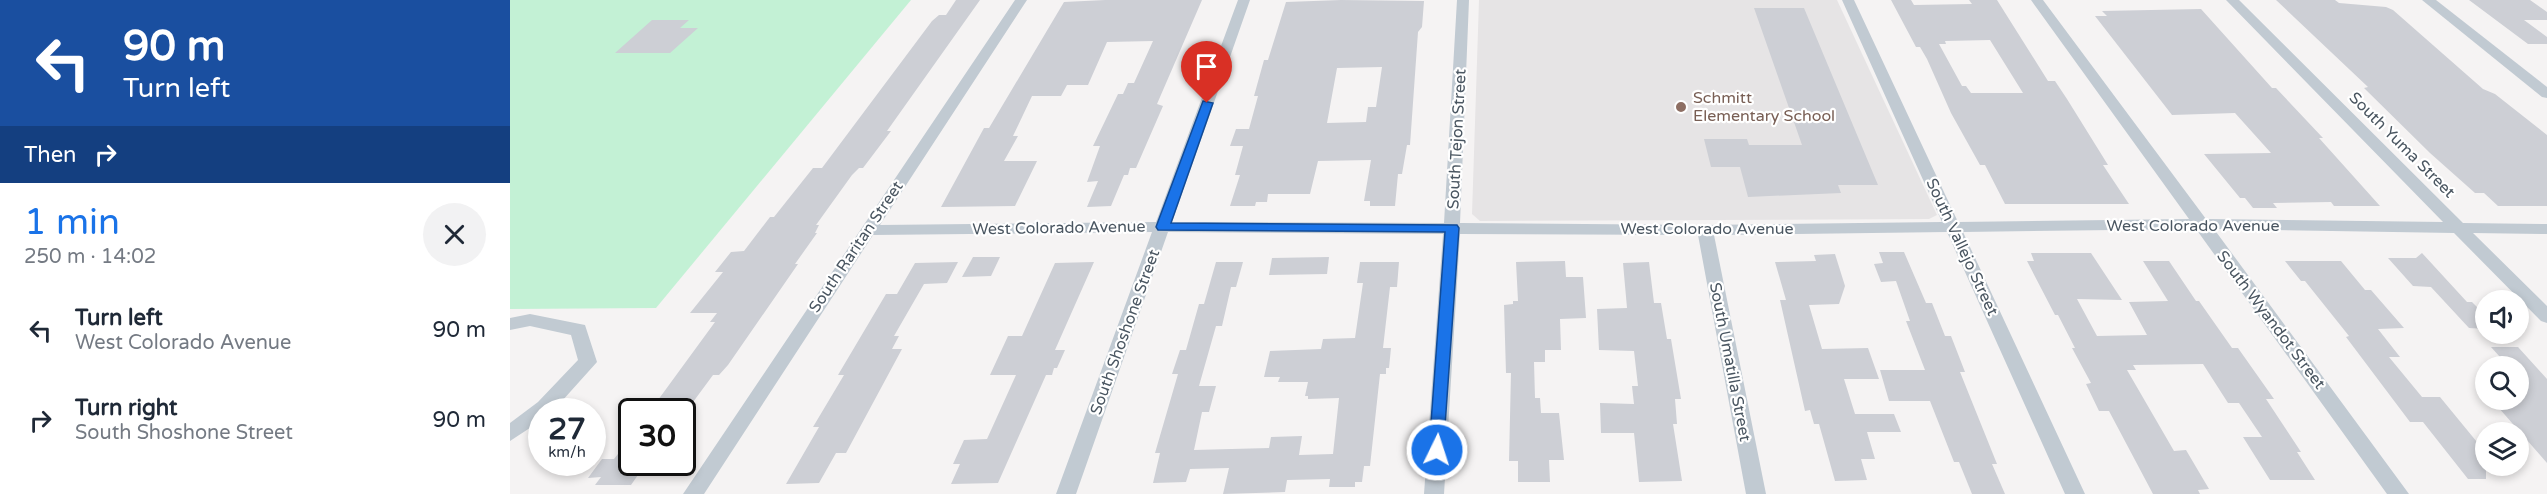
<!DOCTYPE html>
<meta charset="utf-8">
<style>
:root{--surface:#fff;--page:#f2f2f3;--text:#1f2937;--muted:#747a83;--accent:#1a73e8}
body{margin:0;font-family:"Varela Round",sans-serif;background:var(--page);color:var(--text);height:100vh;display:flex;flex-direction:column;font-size:22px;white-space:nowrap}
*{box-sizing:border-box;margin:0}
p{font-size:20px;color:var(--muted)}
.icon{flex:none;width:33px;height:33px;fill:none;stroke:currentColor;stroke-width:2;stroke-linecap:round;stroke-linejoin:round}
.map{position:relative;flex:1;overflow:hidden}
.side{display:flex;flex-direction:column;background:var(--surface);width:510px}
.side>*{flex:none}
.guide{background:#1a4fa0;color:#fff;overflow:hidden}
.tools{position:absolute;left:1965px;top:290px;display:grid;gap:12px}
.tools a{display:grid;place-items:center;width:54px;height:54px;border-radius:50%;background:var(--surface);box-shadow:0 3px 9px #0003;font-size:30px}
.speed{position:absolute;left:18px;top:398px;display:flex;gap:12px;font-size:30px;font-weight:700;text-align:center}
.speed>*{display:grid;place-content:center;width:78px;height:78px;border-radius:50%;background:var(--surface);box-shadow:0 3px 9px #0003;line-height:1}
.speed small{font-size:15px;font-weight:400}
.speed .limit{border:3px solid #111;border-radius:9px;background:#fff;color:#111}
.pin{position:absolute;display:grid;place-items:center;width:51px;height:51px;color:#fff;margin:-62px -26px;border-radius:50% 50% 50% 0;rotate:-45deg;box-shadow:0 0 6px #0007}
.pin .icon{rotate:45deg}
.me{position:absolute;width:66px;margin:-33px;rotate:4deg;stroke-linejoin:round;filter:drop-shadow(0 0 4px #0008)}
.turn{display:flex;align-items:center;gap:21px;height:126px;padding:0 24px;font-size:27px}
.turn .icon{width:78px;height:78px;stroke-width:2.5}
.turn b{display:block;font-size:42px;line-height:51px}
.then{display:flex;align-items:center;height:57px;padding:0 24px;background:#0003;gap:12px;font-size:22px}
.round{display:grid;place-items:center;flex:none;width:63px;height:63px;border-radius:32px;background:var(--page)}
.overview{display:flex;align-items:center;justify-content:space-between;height:102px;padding:0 24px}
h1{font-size:36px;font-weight:600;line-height:45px;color:var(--accent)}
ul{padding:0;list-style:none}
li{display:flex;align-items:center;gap:18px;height:90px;padding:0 24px}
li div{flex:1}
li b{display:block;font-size:22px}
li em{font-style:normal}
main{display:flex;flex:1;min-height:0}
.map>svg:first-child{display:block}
.education{fill:#e6e4e5}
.green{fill:#c3f1d5}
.building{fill:#cdcfd5;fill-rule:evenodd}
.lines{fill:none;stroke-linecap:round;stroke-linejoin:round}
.minor{fill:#c1cad2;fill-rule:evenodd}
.route{fill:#1a73e8;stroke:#114b97;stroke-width:1.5}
.education-dot{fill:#8d6e63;stroke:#fff;stroke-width:2}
.labels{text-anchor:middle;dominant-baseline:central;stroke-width:4.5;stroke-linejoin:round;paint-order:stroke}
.education-label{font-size:16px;fill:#785e54;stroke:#fff;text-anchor:start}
.street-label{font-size:16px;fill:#4a5661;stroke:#fff}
</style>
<main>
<section class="side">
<div class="guide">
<div class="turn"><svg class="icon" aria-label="left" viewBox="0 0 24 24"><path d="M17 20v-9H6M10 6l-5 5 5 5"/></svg><div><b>90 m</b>Turn left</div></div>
<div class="then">Then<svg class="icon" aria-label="right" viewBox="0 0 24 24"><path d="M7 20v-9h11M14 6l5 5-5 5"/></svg></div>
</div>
<div class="overview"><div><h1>1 min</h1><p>250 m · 14:02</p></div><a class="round"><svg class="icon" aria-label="close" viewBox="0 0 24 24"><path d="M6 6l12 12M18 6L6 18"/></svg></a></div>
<ul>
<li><svg class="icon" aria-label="left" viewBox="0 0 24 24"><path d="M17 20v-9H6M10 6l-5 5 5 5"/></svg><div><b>Turn left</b><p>West Colorado Avenue</p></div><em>90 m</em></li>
<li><svg class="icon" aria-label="right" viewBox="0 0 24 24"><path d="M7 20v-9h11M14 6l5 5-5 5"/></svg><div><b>Turn right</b><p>South Shoshone Street</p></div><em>90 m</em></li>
</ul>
</section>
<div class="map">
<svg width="2037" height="494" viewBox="0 0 2037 494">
<rect width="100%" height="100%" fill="#f5f3f3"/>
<!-- education -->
<polygon class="education" points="969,0 1327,0 1427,215 1419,219 970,221 962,214"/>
<!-- green -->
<polygon class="green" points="0,0 401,0 146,308 0,309"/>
<!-- building -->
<g class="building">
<polygon points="446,0 470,0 377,131 381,131 353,168 349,168 342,175 306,225 309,225 305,233 307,233 285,264 288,264 218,365 209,375 203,375 172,417 172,411 146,411 154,400 148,400 205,322 200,322 207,313 180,313 213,272 205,272 221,252 234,251 260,217 264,217 303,168 312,168 422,21 429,15 436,15"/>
<polygon points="595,0 692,0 647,104 653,106 626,168 620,168 618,175 614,175 601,206 577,207 588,181 577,182 590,146 583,146 608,94 613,94 618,83 624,83 643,41 597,42 578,85 557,85 551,96 522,96 503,136 508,136 494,161 527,161 505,206 431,207 474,128 479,128 554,2"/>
<path d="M831,0l83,1 -2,26 -4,5 -8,113h-3l-5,29h-4l-3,32h-25v-5h-6l7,-41 -53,1 -8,33h-42l-1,8h-11l-1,4h-25l10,-31h-5l8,-29h-13l6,-17h13l9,-33h-4l10,-36h4l18,-58zM872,67l-6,40h-8l-2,15 -39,1 10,-55z"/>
<path d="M1381,0h20l3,5 58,-1 -3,-4h28l51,81h7l12,18 41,66h-5l26,39h-124l-20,-39h-5l-29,-52 -24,-54 -7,-12h-4zM1480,40l33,53h-52l-5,-7h-4l-23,-42h7l-1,-3z"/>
<polygon points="1766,0 1825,0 1829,3 1876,7 1883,10 1973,89 1985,94 2037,135 2037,206 1988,206 1974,193 1965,193 1920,153 1854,88 1858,87"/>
<polygon points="1959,0 2020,0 2037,12 2037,20 2014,20 2037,37 2037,44 2018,44"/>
<polygon points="1244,8 1294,8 1368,185 1328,185 1331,193 1238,197 1230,167 1201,167 1194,139 1237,139 1239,145 1292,145"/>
<polygon points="1691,9 1762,88 1766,88 1813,138 1809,138 1870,206 1824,206 1821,202 1763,203 1767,208 1743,208 1735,198 1730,198 1694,154 1761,153 1725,113 1662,115 1585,16 1597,16 1592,11"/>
<polygon points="142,20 179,20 170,28 188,28 160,53 105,53"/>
<polygon points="1369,252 1394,252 1416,303 1422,303 1435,336 1441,336 1455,372 1450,372 1487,464 1482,464 1495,494 1462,494 1449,462 1444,462 1420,401 1379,401 1370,370 1415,370 1396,321 1400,321 1386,281 1371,282 1364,264 1373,263"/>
<polygon points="1521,253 1581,253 1612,300 1567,299 1587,336 1637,335 1619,302 1658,301 1633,261 1659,261 1686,301 1689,301 1722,348 1728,348 1764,399 1756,399 1791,452 1787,452 1805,480 1760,480 1733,437 1752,437 1729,403 1718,403 1693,364 1623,365 1626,370 1617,370 1664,451 1676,450 1699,489 1688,490 1690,494 1643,494 1599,411 1589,411 1576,384 1581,383 1562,348 1565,348 1548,315 1545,315 1517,261 1524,261"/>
<polygon points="1912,253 1957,302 1962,302 1976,316 1976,329 1959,328 1921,287 1903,286 1878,258 1906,258"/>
<polygon points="1325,254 1335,286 1329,304 1299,305 1312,349 1358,348 1369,379 1334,379 1345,414 1384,414 1391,432 1357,432 1365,459 1351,459 1357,480 1325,481 1309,424 1304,424 1300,410 1295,411 1270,300 1276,300 1265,262 1306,261 1304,255"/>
<polygon points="463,257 490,257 481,276 452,277"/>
<polygon points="819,257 817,274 759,275 762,258"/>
<polygon points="1055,261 1056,277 1073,277 1076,318 1050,319 1051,350 1035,350 1035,362 1024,362 1025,398 1030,398 1031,413 1049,413 1054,460 1039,460 1040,482 1008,482 1008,461 999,461 1001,373 996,373 994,305 1003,304 1003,301 1008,301 1006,262"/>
<polygon points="1775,261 1831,261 1855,290 1861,290 1894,328 1868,329 1890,357 1879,357 1912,397 1930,397 1976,453 1976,479 1958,479 1913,422 1900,422 1836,337 1839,336 1795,281 1791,281"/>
<polygon points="448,262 437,283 414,284 384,336 389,336 382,349 392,349 336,453 326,453 309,483 276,484 309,427 303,427 334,375 328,375 376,294 387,294 405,263"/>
<polygon points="584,262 545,350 555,350 547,368 544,368 542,375 536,375 488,483 441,484 450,464 443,464 454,440 477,439 506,375 480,375 498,336 512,336 545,263"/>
<polygon points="706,262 733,262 726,287 721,287 712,326 706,326 689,386 706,386 699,412 692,412 684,450 759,448 761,437 792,436 789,455 823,454 829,398 798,399 798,396 795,396 798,382 768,382 770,377 754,377 760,351 811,349 813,339 845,338 853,283 847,283 850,262 889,262 887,287 880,287 873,348 881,348 879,368 876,368 876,374 870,374 860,466 854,466 852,482 845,482 845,487 819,487 820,479 777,480 775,492 713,494 719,468 680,469 676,482 643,483 650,453 645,453 668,374 662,374 670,350 676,350 689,304 694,304"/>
<polygon points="1139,262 1144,303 1151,303 1157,339 1161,339 1171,399 1165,399 1167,424 1163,424 1172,481 1129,482 1124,433 1091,433 1090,403 1124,404 1122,386 1128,386 1124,351 1089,350 1087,309 1117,308 1113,263"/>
<polygon points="1981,347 2008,347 2037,379 2037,463 1981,399 2008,399 2008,366 1998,366"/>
<polygon points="122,436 122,462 137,462 121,485 85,485 91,477 78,478 92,459 104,459"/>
</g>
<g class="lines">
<!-- minor -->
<g class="minor">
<polygon points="505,0 517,0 370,225 646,222 728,0 740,0 662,222 934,223 947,0 959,0 950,223 1195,225 1432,222 1332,0 1344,0 1448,222 1679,219 1521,0 1533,0 1696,219 1933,222 1716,0 1729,0 1953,223 2037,224 2037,234 1963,233 2037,306 2037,323 2031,321 1944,233 1704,229 1899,494 1877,494 1686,229 1453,232 1575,494 1555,494 1437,232 1204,235 1256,494 1236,494 1188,235 950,234 934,494 914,494 933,234 658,232 566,494 546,494 642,232 363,235 194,494 173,494"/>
<polygon points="1912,0 1926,0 2037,87 2037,98 2032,97"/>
<polygon points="20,314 75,325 87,362 43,411 32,411 32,420 0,441 0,423 28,402 68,360 61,335 20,326 0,330 0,318"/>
</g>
</g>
<!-- route -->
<polygon class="route" points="693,101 703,103 661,223 947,225 949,228 933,454 921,454 919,450 935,232 648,230 646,227"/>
<!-- markers -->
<circle class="education-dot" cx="1171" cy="107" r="6"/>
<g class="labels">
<!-- education labels -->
<g class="education-label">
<text x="1183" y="98">Schmitt<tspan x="1183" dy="18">Elementary School</tspan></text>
</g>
<!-- street labels -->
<g class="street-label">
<text transform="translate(947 139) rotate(-87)">South Tejon Street</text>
<text transform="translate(1892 145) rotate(45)">South Yuma Street</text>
<text x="1683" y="226">West Colorado Avenue</text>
<text transform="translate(549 228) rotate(-1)">West Colorado Avenue</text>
<text x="1197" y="229">West Colorado Avenue</text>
<text transform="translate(346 247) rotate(-56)">South Raritan Street</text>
<text transform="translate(1452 247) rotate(65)">South Vallejo Street</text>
<text transform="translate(1761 320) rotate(53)">South Wyandot Street</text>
<text transform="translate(615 332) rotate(-70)">South Shoshone Street</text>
<text transform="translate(1220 362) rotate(79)">South Umatilla Street</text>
</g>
</g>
</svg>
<div class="tools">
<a><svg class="icon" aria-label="sound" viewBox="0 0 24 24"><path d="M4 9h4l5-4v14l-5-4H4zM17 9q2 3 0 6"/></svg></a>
<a><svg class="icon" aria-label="search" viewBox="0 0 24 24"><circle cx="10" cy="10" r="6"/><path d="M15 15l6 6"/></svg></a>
<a><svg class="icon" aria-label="layers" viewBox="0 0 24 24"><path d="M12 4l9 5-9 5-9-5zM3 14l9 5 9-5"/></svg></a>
</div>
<div class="speed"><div>27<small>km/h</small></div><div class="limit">30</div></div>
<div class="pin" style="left:697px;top:103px;background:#d93025"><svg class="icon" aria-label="arrive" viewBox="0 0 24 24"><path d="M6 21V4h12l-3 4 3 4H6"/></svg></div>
<svg class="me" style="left:927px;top:450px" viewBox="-20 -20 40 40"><circle r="17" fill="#1a73e8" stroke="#fff" stroke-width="3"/><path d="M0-11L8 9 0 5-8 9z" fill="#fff"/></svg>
</div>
</main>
